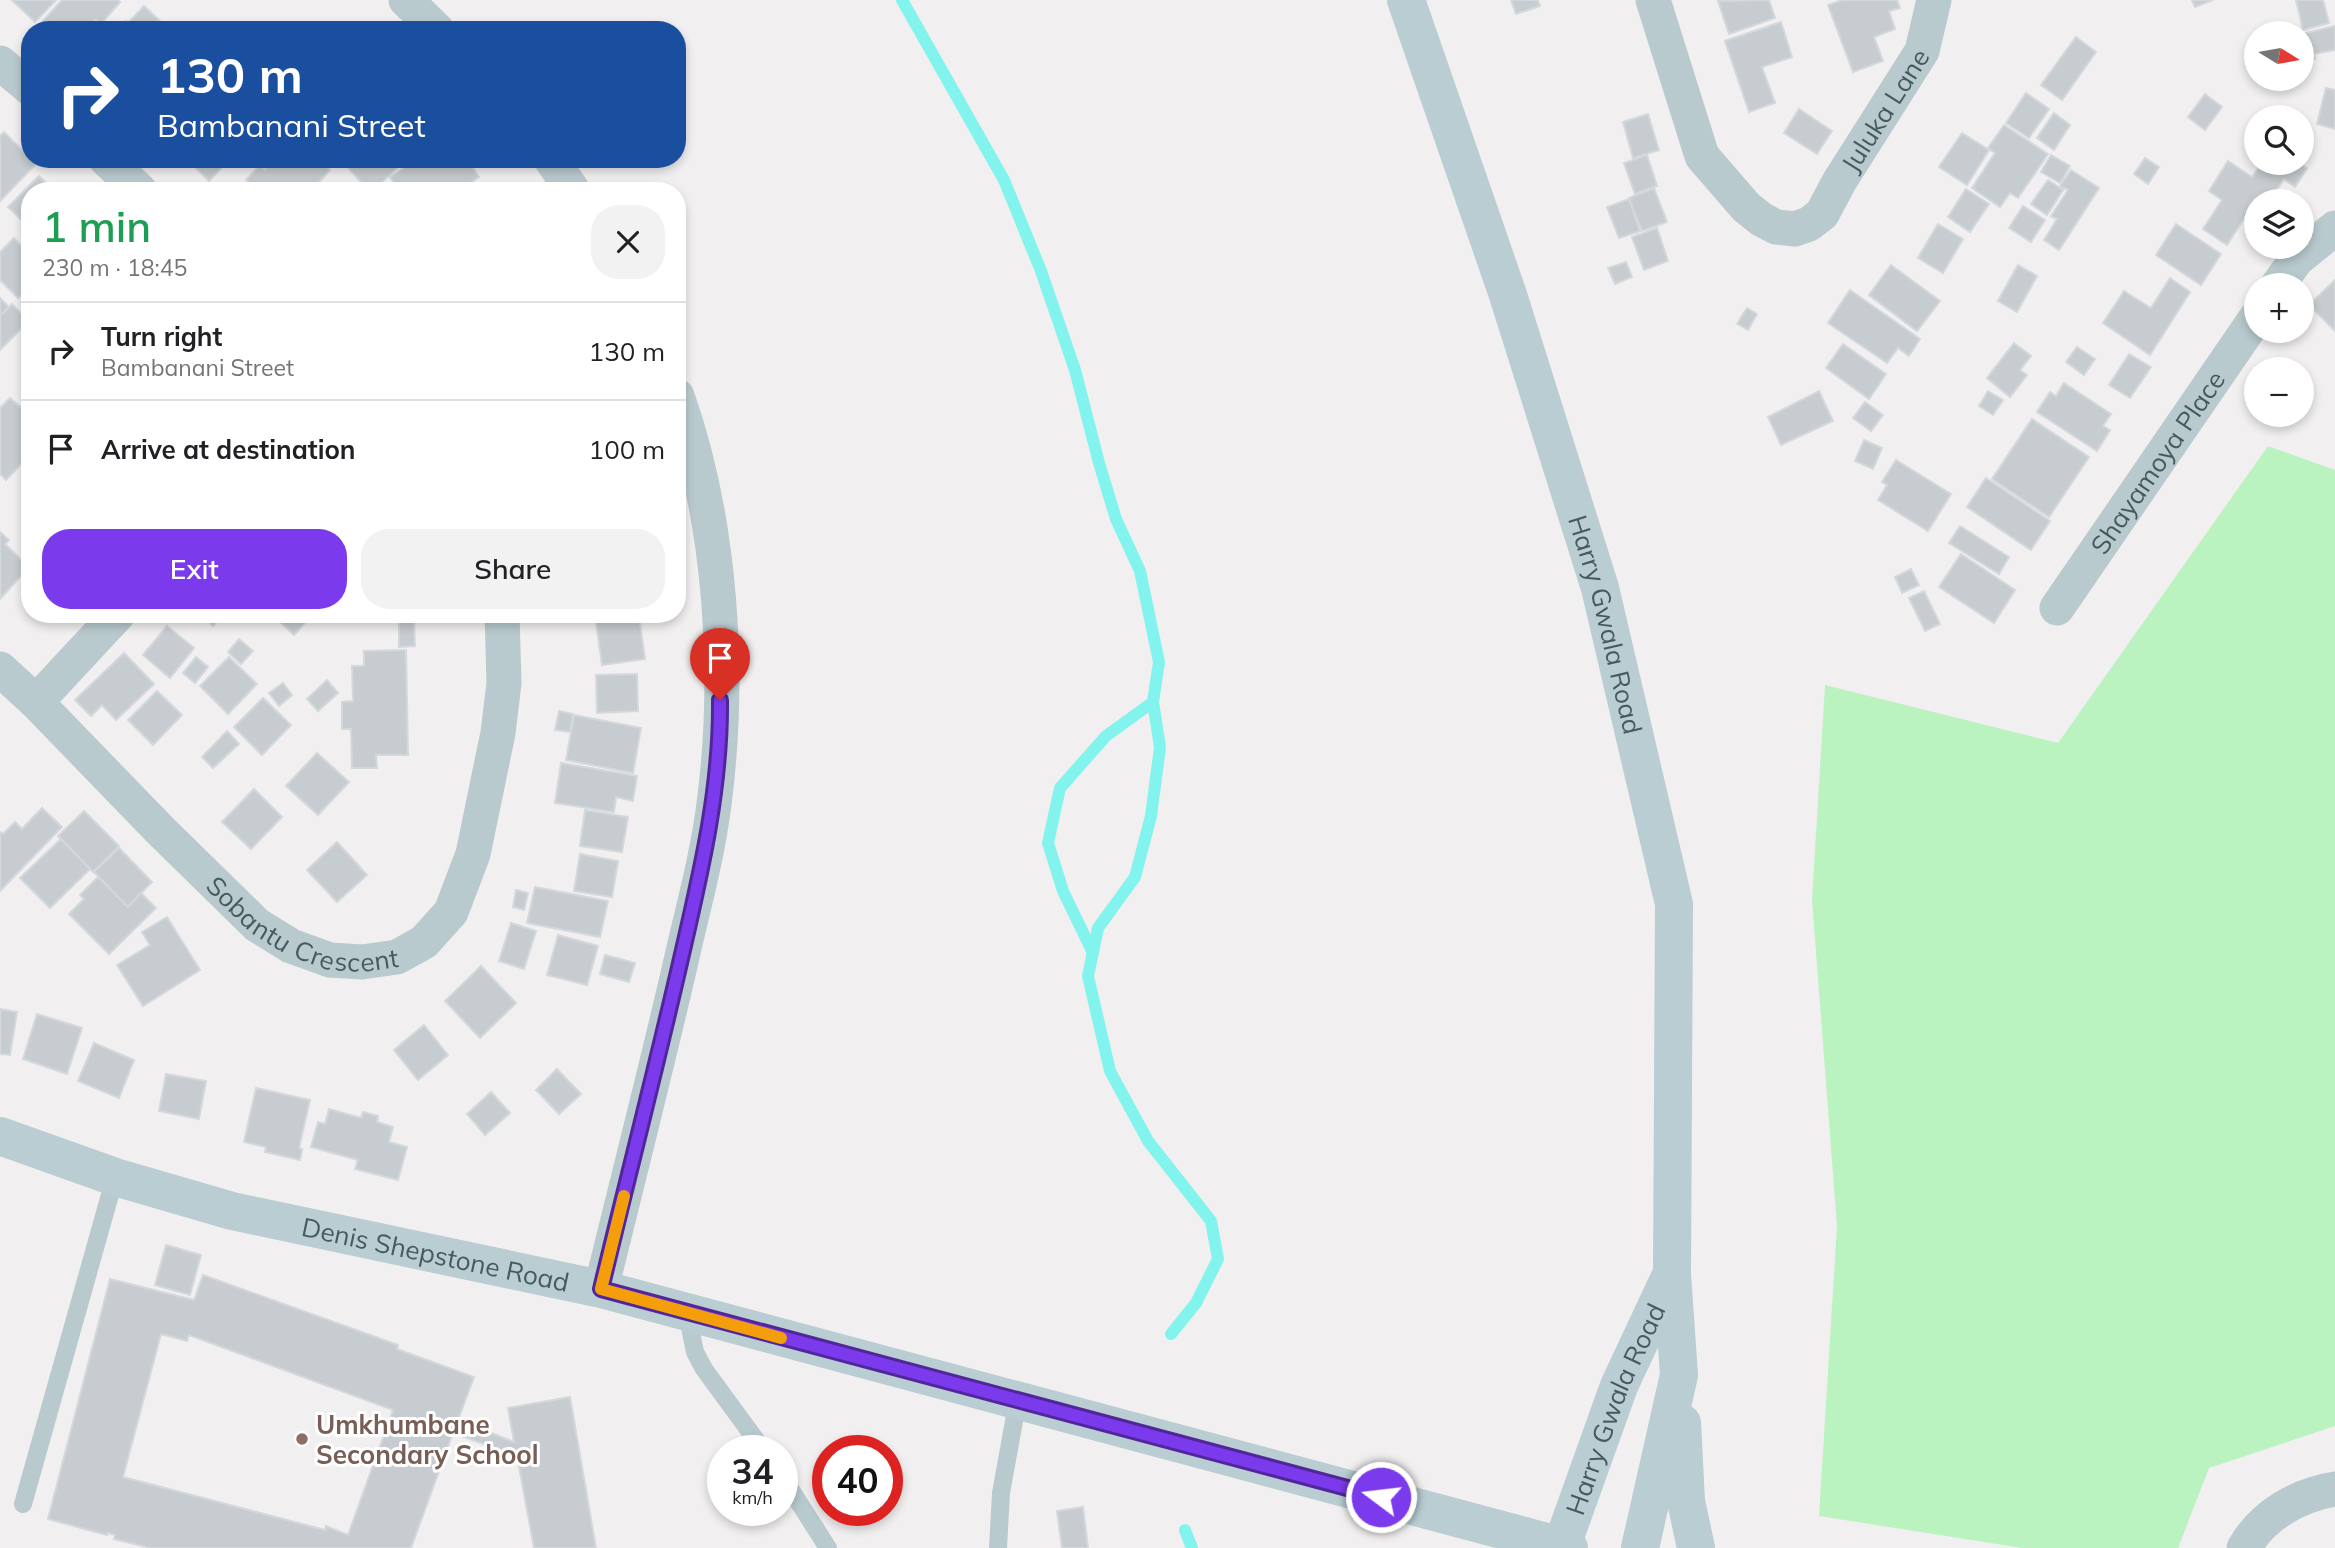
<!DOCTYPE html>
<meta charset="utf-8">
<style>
:root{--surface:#fff;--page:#f2f2f2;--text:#202124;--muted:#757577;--line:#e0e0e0;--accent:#7c3aed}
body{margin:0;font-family:Mulish,sans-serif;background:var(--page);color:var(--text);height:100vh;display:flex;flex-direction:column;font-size:26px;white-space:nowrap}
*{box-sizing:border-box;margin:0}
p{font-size:23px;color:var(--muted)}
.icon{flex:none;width:38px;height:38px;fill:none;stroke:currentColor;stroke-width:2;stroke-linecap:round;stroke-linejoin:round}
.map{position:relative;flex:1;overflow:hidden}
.panel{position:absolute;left:21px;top:182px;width:665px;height:441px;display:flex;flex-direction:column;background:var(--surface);border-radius:28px;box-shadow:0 4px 10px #0003}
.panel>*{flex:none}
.top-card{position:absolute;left:21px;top:21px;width:665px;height:147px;border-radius:28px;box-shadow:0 4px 10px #0003;background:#1a4fa0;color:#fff;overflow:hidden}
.needle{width:46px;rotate:101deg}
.controls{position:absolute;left:2244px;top:21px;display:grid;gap:14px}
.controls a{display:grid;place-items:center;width:70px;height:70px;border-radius:50%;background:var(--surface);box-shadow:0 4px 10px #0003;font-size:35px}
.speed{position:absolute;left:707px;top:1435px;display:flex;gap:14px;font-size:35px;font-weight:700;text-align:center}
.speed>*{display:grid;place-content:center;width:91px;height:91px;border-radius:50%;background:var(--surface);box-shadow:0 4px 10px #0003;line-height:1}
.speed small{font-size:18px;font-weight:400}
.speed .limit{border:10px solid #d22;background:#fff;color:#111}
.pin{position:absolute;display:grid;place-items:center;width:60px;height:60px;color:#fff;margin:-72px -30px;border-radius:50% 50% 50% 0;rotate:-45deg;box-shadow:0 0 7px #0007}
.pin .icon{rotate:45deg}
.me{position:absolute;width:77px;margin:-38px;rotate:285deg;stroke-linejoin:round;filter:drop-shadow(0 0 5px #0008)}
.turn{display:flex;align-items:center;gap:24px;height:147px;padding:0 21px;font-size:32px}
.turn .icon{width:91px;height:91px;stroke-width:2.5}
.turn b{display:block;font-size:49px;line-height:60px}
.round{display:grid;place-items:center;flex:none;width:74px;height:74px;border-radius:28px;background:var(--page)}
.head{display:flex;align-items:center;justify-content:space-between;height:119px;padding:0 21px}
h1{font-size:42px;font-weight:600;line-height:52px;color:#1e9e55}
.cta{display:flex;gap:14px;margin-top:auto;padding:14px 21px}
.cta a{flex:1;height:80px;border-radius:28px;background:var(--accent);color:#fff;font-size:28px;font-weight:600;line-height:80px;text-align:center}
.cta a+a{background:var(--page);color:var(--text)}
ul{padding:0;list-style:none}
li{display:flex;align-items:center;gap:21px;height:98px;padding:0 21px;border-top:2px solid var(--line)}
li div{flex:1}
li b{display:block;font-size:26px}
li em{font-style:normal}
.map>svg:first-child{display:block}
.green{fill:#baf3c0}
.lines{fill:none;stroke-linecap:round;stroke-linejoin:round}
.stream{stroke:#83f4ed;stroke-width:12}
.building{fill:#c6cccf;stroke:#d3d8dc;stroke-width:2;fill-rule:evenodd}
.lane{stroke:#b9cace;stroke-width:18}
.street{stroke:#b9cace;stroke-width:35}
.secondary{stroke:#b9cdd3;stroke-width:38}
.route-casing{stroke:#51269a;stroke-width:18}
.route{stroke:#7c3aed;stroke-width:12}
.slow{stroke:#f59e0b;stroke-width:12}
.education-dot{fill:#8d6e63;stroke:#fff;stroke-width:2.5}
.labels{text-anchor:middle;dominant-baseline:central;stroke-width:6;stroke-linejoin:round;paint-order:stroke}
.street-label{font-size:26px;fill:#455a5f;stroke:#fff}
.education-label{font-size:26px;font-weight:bold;fill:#785e54;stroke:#fff;text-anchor:start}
</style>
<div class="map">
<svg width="2335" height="1548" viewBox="0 0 2335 1548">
<rect width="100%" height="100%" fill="#f2eff0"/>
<!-- green -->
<polygon class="green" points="2268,446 2335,470 2335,1426 2209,1468 2178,1548 2022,1548 1819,1516 1837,1226 1812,900 1825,685 2058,743"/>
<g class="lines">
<!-- stream -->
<g class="stream">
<polyline points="902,0 1004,180 1041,271 1075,370 1099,463 1116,519 1140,571 1159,662 1153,702 1160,747 1151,816 1135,877 1098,928 1088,976 1110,1071 1148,1141 1211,1221 1218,1259 1196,1303 1171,1334"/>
<polyline points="1093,953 1063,891 1048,843 1060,788 1106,736 1153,702"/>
<polyline points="1185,1530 1192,1548"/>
</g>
</g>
<!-- building -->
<g class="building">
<polygon points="12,0 56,0 35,22"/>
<polygon points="62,0 118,0 120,2 101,24 96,19 86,30 45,30 39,25"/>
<polygon points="1511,0 1538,0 1540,6 1516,14"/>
<polygon points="1769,0 1775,18 1729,34 1718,1"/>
<polygon points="1842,0 1897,0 1900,8 1889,11 1895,29 1874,37 1883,61 1853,72 1828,5"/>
<polygon points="2192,0 2213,0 2195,7"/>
<polygon points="2296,0 2323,0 2329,23 2303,30"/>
<polygon points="144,6 161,22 156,27 159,30 118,30 126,21 128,23"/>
<polygon points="1781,22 1792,57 1762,67 1775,103 1749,112 1725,41"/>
<polygon points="2335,26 2335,50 2314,54 2315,59 2301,62 2301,34"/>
<polygon points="2076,37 2096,52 2062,100 2041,85"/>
<polygon points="2326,88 2335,90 2335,129 2317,124"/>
<polygon points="2026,93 2049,109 2029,138 2006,123"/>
<polygon points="2205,94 2222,107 2205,130 2188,117"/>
<polygon points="1799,109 1832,131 1817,154 1784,133"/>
<polygon points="2054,113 2070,125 2054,150 2037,138"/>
<polygon points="1648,114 1659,150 1633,158 1623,122"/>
<polygon points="2004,125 2048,154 2018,198 2010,193 2000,207 1972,188 1995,153 1988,148"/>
<polygon points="4,132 36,164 0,201 0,136"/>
<polygon points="1962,133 1989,150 1967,185 1939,167"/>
<polygon points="1647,155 1657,186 1635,194 1624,163"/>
<polygon points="2051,155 2070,166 2060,183 2041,172"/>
<polygon points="2145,158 2159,167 2148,184 2134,174"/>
<polygon points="187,159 230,159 209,181"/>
<polygon points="273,159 318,159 330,170 311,191 245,191 251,184 246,180 260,165 265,170"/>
<polygon points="344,159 399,159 402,163 373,191 369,191 342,161"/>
<polygon points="418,159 467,159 479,177 458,191 399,191 390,177"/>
<polygon points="2228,161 2252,177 2262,163 2298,163 2307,168 2295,187 2284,179 2269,201 2256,201 2255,223 2245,217 2227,245 2203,229 2222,200 2209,191"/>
<polygon points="2071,170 2099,188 2059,250 2044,240 2057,219 2051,216 2068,190 2060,186"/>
<polygon points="39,176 54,191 30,191 30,228 8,207"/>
<polygon points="2048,180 2063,190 2047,215 2031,204"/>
<polygon points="1654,188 1667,222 1642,231 1629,198"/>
<polygon points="1966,189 1989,204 1970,232 1948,217"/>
<polygon points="1629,199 1640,231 1619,238 1607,207"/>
<polygon points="2023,206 2045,220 2031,242 2009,228"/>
<polygon points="1938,224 1963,239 1943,273 1918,258"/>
<polygon points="2176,224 2221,254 2201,285 2156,255"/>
<polygon points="1657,228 1668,261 1644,270 1632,237"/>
<polygon points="14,238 30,255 30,287 18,298 0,280 0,252"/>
<polygon points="1626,262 1632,277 1615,284 1608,268"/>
<polygon points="1891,265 1940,301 1917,331 1869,295"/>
<polygon points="2018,265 2037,276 2017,312 1998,301"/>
<polygon points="2170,278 2190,292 2150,355 2103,323 2124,291 2151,308"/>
<polygon points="2335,280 2335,331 2309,305"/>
<polygon points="1850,290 1920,339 1909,356 1898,348 1887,363 1828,323"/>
<polygon points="0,298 9,307 0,316"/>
<polygon points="12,304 29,321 0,350 0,316"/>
<polygon points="1747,308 1757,314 1748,330 1737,324"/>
<polygon points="2014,343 2031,356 2020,370 2027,375 2010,397 1987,378"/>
<polygon points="1843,344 1886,374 1869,399 1826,368"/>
<polygon points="2077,347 2095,359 2084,375 2066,362"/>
<polygon points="2129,354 2151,367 2130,398 2109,385"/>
<polygon points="2064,383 2111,414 2103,426 2110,430 2097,451 2037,412 2050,392 2056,396"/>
<polygon points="1819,391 1833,421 1781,445 1768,417"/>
<polygon points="1988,391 2003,400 1993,415 1979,406"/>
<polygon points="10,398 20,407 26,401 30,405 30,455 6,480 0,474 0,408"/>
<polygon points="1865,402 1883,415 1871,431 1853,418"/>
<polygon points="2032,419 2089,457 2049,517 1992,479"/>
<polygon points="1864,440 1882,448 1873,469 1855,461"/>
<polygon points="1896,460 1951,494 1928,531 1878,500 1887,485 1882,482"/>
<polygon points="1986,478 2050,521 2031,550 1967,507"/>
<polygon points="1960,526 2009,557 1999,574 1949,543"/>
<polygon points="0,532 9,540 5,544 29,567 0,599"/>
<polygon points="1961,554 2015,590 1994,623 1939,587"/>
<polygon points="677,567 683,592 677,594"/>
<polygon points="1911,569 1919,585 1902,593 1895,577"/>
<polygon points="1924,591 1940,624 1925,631 1909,598"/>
<polygon points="202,614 224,614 213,626"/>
<polygon points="272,614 313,614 294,635"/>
<polygon points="564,614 587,614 587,617 564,620"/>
<polygon points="639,616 645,659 602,665 596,622"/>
<polygon points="414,621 415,646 399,647 399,622"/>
<polygon points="167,626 194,648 170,678 143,655"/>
<polygon points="239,639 253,651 241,664 228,652"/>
<polygon points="406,650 408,755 376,755 377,768 352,768 351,729 342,729 342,702 353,701 352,666 364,666 364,651"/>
<polygon points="124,653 154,684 116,720 102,705 91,716 75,700"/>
<polygon points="196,657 208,667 195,683 183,673"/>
<polygon points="229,657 257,684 228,714 200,686"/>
<polygon points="637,674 638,711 597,713 596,675"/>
<polygon points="327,680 338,693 318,711 307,699"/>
<polygon points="283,683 292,695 279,706 269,693"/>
<polygon points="157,691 182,715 153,745 128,720"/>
<polygon points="263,698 291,725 262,755 234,727"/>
<polygon points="559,711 573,714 570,732 555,730"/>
<polygon points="574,715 641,728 633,773 566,760"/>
<polygon points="227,731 239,744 213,768 202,757"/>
<polygon points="317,753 349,782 318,815 286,786"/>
<polygon points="561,763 637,776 633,801 616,797 614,812 555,803"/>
<polygon points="254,789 282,817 251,849 222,822"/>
<polygon points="42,808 62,827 0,891 0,832 3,834 15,822 22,829"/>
<polygon points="585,810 628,817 622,852 580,846"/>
<polygon points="84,811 119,846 93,872 58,836"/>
<polygon points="61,839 90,869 50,908 20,878"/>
<polygon points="337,842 367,875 337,902 307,870"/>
<polygon points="119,848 152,882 128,907 94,872"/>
<polygon points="580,854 618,861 612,897 574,891"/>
<polygon points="98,877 128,907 141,893 156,908 109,954 69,914 84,899 80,895"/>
<polygon points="535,887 608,901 600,937 527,923"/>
<polygon points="516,890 528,893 524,910 513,907"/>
<polygon points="167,917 200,970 143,1006 117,965 150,945 142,932"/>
<polygon points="511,923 536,931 524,969 499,961"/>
<polygon points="558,935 598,946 587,985 547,975"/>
<polygon points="605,955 635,963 629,982 600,974"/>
<polygon points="481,966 516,1003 480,1038 445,1001"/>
<polygon points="0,1009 17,1012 10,1055 0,1054"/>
<polygon points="37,1014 82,1028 67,1074 23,1059"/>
<polygon points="424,1025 448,1055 418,1080 394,1050"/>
<polygon points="94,1043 134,1060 119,1098 78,1081"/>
<polygon points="557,1069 581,1094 559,1114 536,1090"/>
<polygon points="166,1074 206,1081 199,1119 159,1111"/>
<polygon points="256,1088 310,1100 299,1148 302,1149 300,1160 265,1152 266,1147 244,1142"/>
<polygon points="491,1092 510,1113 485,1135 467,1114"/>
<polygon points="329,1109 361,1118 363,1112 378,1116 377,1122 393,1127 389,1142 407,1147 398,1180 355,1169 358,1160 311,1147 318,1122 325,1124"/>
<polygon points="166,1245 201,1255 190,1295 155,1285"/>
<path d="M203,1275l195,70 -1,4 77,28 -16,43 56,22 -6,-34 62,-11 26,151h-62l-17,-92 -64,-23 -42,115h-261l-36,-9 1,-4 -7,-2 -1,2 -59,-16 62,-240 84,21zM161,1334l26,7 2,-6 204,75 -45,125 -22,-9 -1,4 -202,-53z"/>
<polygon points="1083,1507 1088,1548 1062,1548 1057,1511"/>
</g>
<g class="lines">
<!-- lane -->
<g class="lane">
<polyline points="687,1313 695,1352 704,1369 764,1451"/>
<polyline points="782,1476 828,1548"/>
<polyline points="23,1504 115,1177"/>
<polyline points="998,1548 1001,1493 1018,1399"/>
</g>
<!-- street -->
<g class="street">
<polyline points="406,0 437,30"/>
<path id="s1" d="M1653,0l49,156 44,51 15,12 15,8 19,2 14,-5 13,-10 17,-32 83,-131 12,-51"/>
<polyline points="0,63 30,88"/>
<polyline points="106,159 140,191"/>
<polyline points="551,159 573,191"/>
<polyline points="2278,285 2296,260 2335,228"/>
<path id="s2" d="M2057,608l199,-290"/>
<path id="s3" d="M0,669l36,33 124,128 97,95 34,21 39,14 32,2 35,-5 27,-15 27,-30 22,-58 25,-121 6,-50 -2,-69"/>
<polyline points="36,702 118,614"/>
<path d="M601,1289c26,-106 53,-212 78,-319 12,-55 28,-110 35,-166 17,-130 7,-284 -37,-408"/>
<path d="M2244,1548c19,-33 54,-53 91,-59"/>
</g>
<!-- secondary -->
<g class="secondary">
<path id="s4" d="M1406,0l102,295 92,293 74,316 -2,370 7,101 -39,173"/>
<path id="s5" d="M0,1136l115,41 117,34 369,78 968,259"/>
<polyline points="1682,1423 1686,1501 1696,1548"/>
<path id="s6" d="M1561,1548l58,-162 52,-111"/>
</g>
</g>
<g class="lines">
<!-- route casing -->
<g class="route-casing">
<path id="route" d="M720,700c1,90 -20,176 -40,263 -25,109 -53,217 -79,326l780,208"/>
</g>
<!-- route -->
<use href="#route" class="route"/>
<!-- slow -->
<polyline class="slow" points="624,1196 601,1289 781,1338"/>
</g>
<!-- markers -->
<circle class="education-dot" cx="302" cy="1439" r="7"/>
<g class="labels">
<!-- street labels -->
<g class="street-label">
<text stroke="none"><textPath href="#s1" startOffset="439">Juluka Lane</textPath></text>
<text stroke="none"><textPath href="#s2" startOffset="177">Shayamoya Place</textPath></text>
<text stroke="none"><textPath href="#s4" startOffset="656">Harry Gwala Road</textPath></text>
<text stroke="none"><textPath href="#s3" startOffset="406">Sobantu Crescent</textPath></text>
<text stroke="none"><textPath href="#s5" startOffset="452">Denis Shepstone Road</textPath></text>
<text stroke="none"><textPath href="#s6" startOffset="149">Harry Gwala Road</textPath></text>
</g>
<!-- education labels -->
<g class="education-label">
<text x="316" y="1424">Umkhumbane<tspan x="316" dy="30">Secondary School</tspan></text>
</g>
</g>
</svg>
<div class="controls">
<a><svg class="needle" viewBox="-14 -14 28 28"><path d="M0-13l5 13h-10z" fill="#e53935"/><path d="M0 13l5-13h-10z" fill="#757577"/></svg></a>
<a><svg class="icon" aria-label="search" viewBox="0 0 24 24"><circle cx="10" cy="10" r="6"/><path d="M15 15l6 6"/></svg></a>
<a><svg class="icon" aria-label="layers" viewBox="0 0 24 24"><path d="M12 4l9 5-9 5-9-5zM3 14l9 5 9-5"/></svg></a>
<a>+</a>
<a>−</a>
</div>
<div class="speed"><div>34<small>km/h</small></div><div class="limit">40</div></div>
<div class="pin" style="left:720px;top:700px;background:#d93025"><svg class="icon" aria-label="arrive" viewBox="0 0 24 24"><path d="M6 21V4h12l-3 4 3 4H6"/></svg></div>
<svg class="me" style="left:1381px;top:1497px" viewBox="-20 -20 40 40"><circle r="17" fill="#7c3aed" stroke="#fff" stroke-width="3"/><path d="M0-11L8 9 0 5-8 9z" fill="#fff"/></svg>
<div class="top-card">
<div class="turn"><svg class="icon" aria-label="right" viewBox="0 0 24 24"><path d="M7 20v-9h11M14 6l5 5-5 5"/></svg><div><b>130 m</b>Bambanani Street</div></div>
</div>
<section class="panel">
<div class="head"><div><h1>1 min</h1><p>230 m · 18:45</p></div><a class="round"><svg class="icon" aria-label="close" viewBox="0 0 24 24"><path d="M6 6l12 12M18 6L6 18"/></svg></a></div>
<ul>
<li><svg class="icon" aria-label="right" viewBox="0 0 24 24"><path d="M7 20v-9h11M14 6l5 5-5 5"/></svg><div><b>Turn right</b><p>Bambanani Street</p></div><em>130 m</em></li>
<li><svg class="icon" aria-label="arrive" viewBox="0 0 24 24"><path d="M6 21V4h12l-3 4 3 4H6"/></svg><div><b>Arrive at destination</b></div><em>100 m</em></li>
</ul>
<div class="cta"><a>Exit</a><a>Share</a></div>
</section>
</div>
